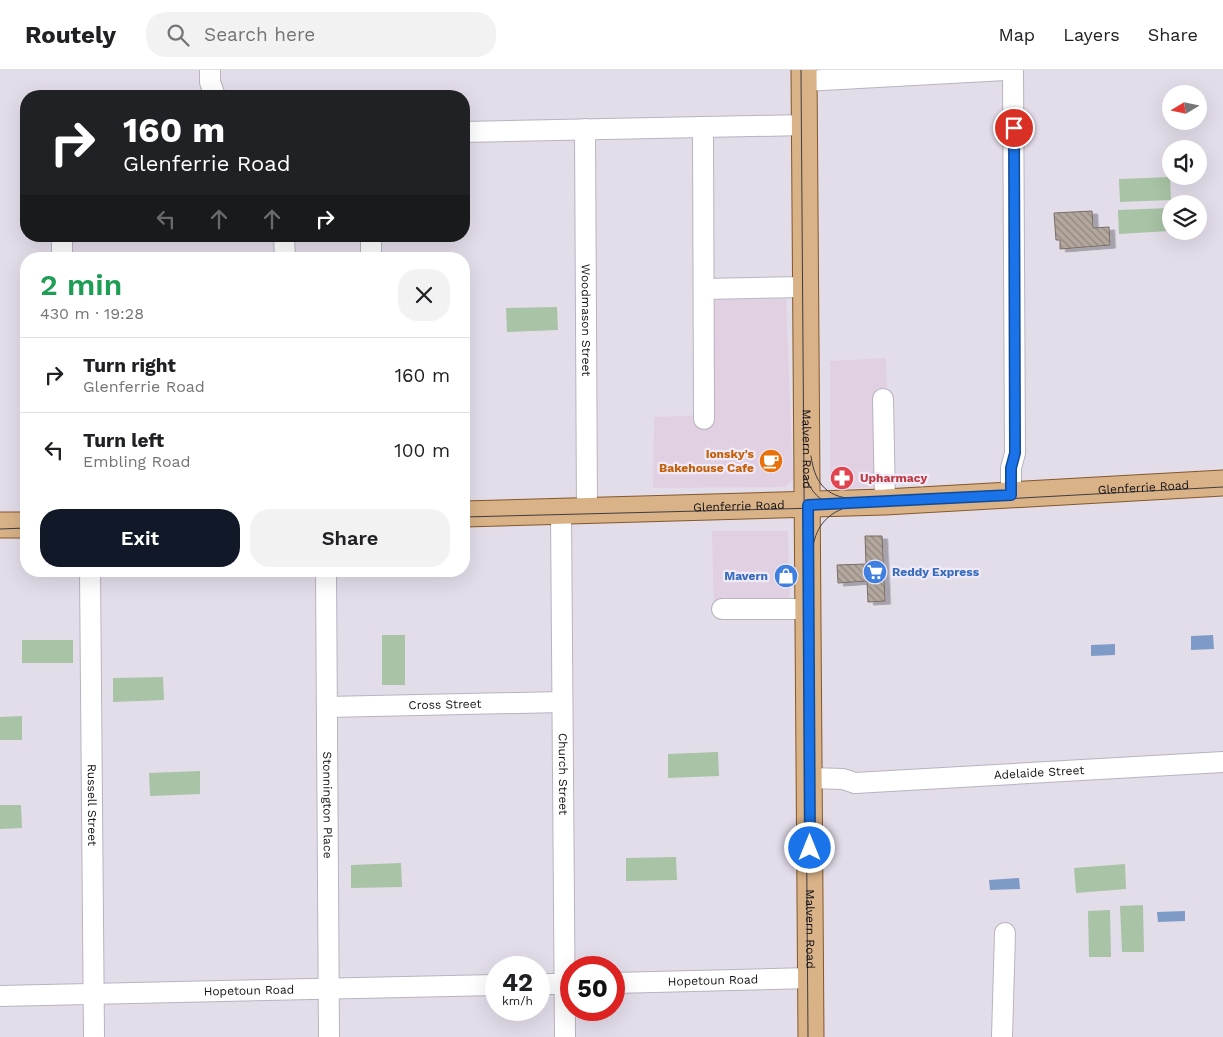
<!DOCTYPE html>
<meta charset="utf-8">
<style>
:root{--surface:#fff;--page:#f2f2f2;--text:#202124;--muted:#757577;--line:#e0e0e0;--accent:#111827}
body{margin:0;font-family:"Work Sans",sans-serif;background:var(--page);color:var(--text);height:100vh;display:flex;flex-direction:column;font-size:19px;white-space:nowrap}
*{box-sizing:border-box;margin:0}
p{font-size:16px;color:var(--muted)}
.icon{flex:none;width:28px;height:28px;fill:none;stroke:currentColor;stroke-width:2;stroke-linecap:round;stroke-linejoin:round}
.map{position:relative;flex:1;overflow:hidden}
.panel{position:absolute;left:20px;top:182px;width:450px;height:325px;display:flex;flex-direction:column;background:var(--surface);border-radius:20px;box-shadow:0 5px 20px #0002}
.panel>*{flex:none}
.guide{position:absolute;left:20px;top:20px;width:450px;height:152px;border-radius:20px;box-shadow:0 5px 20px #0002;background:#202124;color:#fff;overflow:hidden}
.needle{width:32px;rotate:260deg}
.tools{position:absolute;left:1162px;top:15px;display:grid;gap:10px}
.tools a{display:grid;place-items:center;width:45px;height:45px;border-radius:50%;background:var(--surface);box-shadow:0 5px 20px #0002;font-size:25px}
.speed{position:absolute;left:485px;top:886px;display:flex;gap:10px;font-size:25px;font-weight:700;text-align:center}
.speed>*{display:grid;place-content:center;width:65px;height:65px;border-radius:50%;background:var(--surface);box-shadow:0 5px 20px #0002;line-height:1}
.speed small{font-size:12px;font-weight:400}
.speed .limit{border:8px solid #d22;background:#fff;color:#111}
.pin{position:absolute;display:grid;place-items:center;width:42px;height:42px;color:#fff;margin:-21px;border:2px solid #fff;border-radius:50%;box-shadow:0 1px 5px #0007}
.me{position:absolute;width:55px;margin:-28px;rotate:0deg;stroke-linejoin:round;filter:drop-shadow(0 0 4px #0008)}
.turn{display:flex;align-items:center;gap:18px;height:105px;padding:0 20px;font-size:22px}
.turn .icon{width:65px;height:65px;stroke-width:2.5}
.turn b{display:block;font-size:35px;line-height:42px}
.lanes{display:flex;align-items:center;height:48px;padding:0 20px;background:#0003;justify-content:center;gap:25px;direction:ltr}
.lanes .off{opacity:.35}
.round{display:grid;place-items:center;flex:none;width:52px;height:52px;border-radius:20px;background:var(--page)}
.headline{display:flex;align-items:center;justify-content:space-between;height:85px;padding:0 20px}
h1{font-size:30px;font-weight:600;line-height:38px;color:#1e9e55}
.action{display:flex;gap:10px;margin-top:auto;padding:10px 20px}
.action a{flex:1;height:58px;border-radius:20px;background:var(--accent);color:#fff;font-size:20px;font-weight:600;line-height:58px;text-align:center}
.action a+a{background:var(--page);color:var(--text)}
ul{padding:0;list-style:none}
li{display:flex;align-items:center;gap:15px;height:75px;padding:0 20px;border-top:1px solid var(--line)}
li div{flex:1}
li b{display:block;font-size:19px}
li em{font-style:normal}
header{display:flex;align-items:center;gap:30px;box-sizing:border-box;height:70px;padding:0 25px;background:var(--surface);border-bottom:1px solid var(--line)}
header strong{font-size:24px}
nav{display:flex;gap:28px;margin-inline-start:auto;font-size:18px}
.search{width:350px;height:45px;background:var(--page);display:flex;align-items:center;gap:12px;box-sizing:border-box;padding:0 18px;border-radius:20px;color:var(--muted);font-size:19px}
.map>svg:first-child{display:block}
.commercial{fill:#e1d0e2}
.grass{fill:#a8c3a5}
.water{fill:#7e9bc7}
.building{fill:url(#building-back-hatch);stroke:#786d65;filter:url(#shadow)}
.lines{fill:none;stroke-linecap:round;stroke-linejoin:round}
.minor-casing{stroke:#b9b3c0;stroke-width:22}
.major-casing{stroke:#83582b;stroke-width:27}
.minor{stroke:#fff;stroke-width:20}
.major{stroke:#d9b287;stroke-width:25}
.tram{stroke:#3f3c42;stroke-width:1}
.route-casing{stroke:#114b97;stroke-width:12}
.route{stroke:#1a73e8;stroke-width:9}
.labels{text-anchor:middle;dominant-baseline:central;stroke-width:4.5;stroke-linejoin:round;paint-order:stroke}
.street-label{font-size:12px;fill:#131116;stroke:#f0eaf8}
.food-label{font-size:12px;font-weight:bold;fill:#c56008;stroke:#f0eaf8;text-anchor:end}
.health-label{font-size:12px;font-weight:bold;fill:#be3a42;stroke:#f0eaf8;text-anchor:start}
.shop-label{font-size:12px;font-weight:bold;fill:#366cbe;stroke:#f0eaf8;text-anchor:start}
</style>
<header>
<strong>Routely</strong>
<div class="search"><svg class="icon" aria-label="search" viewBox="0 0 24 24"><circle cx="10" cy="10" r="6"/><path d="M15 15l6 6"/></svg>Search here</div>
<nav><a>Map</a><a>Layers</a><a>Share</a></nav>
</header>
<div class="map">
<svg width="1223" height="967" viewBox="0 0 1223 967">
<defs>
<pattern id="building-back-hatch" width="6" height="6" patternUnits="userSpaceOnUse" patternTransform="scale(1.25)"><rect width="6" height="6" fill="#b3a79e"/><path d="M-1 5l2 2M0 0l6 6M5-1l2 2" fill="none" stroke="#908780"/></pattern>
<filter id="shadow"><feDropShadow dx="5.5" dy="3" stdDeviation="0" flood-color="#0004"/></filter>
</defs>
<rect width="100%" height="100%" fill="#e3ddea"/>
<!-- commercial -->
<g class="commercial">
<polygon points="786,229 793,409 785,417 653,418 654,347 704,345 703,230"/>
<polygon points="886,288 890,416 840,419 830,410 830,291"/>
<polygon points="712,461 788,461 790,545 714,547"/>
</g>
<!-- grass -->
<g class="grass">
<polygon points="1170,107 1171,130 1120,132 1119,109"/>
<polygon points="1169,138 1169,161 1119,164 1118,140"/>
<polygon points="557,237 558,260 507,262 506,238"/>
<rect x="382" y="565" width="23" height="50"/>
<rect x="22" y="570" width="51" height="23"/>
<polygon points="163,607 164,630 113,632 113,608"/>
<polygon points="22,646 22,670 0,670 0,647"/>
<polygon points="718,682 719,706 668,708 668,684"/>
<polygon points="200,701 200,724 150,726 149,703"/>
<polygon points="0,735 21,735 22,758 0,759"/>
<polygon points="676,787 677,810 626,811 626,788"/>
<polygon points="401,793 402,817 351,818 351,795"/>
<polygon points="1125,794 1126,819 1076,823 1074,798"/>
<polygon points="1143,835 1144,882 1122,882 1120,836"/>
<polygon points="1110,840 1111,887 1089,887 1088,841"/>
</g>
<!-- water -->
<g class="water">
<polygon points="1213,565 1214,579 1191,580 1191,566"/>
<polygon points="1115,574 1115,585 1091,586 1091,575"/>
<polygon points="1019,808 1020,819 990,820 989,810"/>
<polygon points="1185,841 1185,851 1158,852 1157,842"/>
</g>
<!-- building -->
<g class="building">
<polygon points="1092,141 1093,158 1109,157 1110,175 1060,179 1060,170 1056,170 1054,143"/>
<polygon points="865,466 882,466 885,531 868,532 867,511 838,513 837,495 866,494"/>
</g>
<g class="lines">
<!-- minor casing -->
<g class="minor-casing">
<g id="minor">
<polyline points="210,0 210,12 215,26"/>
<polyline points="805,11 1005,0"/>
<polyline points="703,57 704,349"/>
<path id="s1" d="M585,59l2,382"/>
<polyline points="464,62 805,55"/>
<polyline points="284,166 285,189"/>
<polyline points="371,166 371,189"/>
<polyline points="62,189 62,166"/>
<polyline points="704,219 806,217"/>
<polyline points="883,329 885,432"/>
<polyline points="1011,425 1011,398 1015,383 1013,0"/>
<path id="s2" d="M561,442l4,525"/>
<path id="s3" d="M90,501l4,466"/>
<path id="s4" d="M326,501l3,466"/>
<polyline points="722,539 809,539"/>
<path id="s5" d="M327,637l235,-5"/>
<path id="s6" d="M810,708l33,1 12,4 368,-21"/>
<path id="s7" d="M614,913l197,-5"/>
<polyline points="539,914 571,914"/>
<path id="s8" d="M0,926l496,-11"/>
<polyline points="1002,967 1005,863"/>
</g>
</g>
<!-- major casing -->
<g class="major-casing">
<g id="major">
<path id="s9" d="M804,0l7,967"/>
<path id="s10" d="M464,444l421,-12 338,-19"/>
<polyline points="0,455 26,455"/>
</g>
</g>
<!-- minor -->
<use href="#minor" class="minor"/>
<!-- major -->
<use href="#major" class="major"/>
<!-- tram -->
<g class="tram">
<polyline points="801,0 808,967"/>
<path d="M811,386c4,30 18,43 48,43"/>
<path d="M806,407c4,14 14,25 29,28"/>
<polyline points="464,447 857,437 1223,417"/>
<polyline points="0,459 26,458"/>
<path d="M812,483c2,-20 10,-36 30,-44"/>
</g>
</g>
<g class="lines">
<!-- route casing -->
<g class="route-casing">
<polyline id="route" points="810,778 808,435 1011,425 1011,398 1015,383 1014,58"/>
</g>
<!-- route -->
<use href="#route" class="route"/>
</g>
<!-- icons -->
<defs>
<g id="cafe-disc" transform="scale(1.25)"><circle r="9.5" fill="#e8710a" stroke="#f0eaf8"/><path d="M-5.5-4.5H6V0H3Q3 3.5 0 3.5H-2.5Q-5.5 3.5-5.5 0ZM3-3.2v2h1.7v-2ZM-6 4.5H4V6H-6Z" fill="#fff"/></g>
<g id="pharmacy-disc" transform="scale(1.25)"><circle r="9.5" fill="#e0444e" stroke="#f0eaf8"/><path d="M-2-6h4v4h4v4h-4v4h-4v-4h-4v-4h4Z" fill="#fff"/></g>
<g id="supermarket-disc" transform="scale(1.25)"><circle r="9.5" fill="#3f7fe0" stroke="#f0eaf8"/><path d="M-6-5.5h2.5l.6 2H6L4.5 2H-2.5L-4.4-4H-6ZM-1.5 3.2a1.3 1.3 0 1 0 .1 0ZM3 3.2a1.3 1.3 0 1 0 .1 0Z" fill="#fff"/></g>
<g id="shop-disc" transform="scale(1.25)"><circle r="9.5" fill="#3f7fe0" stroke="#f0eaf8"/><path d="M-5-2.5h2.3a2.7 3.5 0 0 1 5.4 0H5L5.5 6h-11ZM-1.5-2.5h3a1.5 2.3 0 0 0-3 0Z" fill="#fff"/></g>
</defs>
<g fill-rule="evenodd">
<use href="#cafe-disc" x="771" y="391"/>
<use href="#pharmacy-disc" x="842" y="408"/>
<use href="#supermarket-disc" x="875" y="502"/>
<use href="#shop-disc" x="786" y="506"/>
</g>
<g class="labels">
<!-- street labels -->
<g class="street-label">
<text stroke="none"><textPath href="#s1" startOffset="191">Woodmason Street</textPath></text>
<text stroke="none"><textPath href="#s9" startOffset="379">Malvern Road</textPath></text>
<text stroke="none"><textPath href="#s10" startOffset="680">Glenferrie Road</textPath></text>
<text stroke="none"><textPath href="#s10" startOffset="275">Glenferrie Road</textPath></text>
<text stroke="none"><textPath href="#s5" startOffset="118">Cross Street</textPath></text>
<text stroke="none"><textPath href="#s6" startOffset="230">Adelaide Street</textPath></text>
<text stroke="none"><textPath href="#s2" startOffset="262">Church Street</textPath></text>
<text stroke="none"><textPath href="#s3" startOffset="234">Russell Street</textPath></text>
<text stroke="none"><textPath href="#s4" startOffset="234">Stonnington Place</textPath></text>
<text stroke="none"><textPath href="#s9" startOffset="859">Malvern Road</textPath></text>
<text stroke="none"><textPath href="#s7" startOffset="99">Hopetoun Road</textPath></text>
<text stroke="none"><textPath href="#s8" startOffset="249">Hopetoun Road</textPath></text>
</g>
<!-- food labels -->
<g class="food-label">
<text x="754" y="384">Ionsky's<tspan x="754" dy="14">Bakehouse Cafe</tspan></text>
</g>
<!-- health labels -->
<g class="health-label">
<text x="860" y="408">Upharmacy</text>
</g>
<!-- shop labels -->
<g class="shop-label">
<text x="892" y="502">Reddy Express</text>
<text x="768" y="506" text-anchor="end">Mavern</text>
</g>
</g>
</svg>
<div class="tools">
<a><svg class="needle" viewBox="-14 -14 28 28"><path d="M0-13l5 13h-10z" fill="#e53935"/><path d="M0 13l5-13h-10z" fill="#757577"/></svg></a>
<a><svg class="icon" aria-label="sound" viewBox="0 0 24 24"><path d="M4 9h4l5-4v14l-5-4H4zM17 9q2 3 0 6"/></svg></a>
<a><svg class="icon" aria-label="layers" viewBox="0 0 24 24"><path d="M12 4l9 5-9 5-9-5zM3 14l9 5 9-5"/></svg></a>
</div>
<div class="speed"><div>42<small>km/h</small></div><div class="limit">50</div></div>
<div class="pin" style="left:1014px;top:58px;background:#d93025"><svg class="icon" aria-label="arrive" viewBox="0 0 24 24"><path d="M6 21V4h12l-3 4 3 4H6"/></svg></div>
<svg class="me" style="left:810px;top:778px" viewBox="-20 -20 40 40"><circle r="17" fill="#1a73e8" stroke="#fff" stroke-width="3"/><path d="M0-11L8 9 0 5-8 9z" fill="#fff"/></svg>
<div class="guide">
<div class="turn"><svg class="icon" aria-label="right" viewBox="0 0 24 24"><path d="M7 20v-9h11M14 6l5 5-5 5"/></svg><div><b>160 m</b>Glenferrie Road</div></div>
<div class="lanes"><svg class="icon off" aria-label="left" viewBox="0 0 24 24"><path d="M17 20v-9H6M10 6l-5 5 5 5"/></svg><svg class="icon off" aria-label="ahead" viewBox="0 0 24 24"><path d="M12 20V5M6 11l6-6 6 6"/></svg><svg class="icon off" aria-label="ahead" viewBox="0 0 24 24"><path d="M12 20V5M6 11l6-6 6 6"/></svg><svg class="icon" aria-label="right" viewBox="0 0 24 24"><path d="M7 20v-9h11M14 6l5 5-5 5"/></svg></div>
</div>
<section class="panel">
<div class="headline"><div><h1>2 min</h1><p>430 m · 19:28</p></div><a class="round"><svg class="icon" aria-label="close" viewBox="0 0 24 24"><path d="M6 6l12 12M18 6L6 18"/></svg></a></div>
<ul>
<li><svg class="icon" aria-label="right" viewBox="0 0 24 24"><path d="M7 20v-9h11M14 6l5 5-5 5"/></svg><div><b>Turn right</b><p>Glenferrie Road</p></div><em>160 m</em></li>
<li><svg class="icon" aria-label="left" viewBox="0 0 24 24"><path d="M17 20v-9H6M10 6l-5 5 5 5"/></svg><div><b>Turn left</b><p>Embling Road</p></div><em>100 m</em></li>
</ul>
<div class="action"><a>Exit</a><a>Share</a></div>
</section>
</div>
